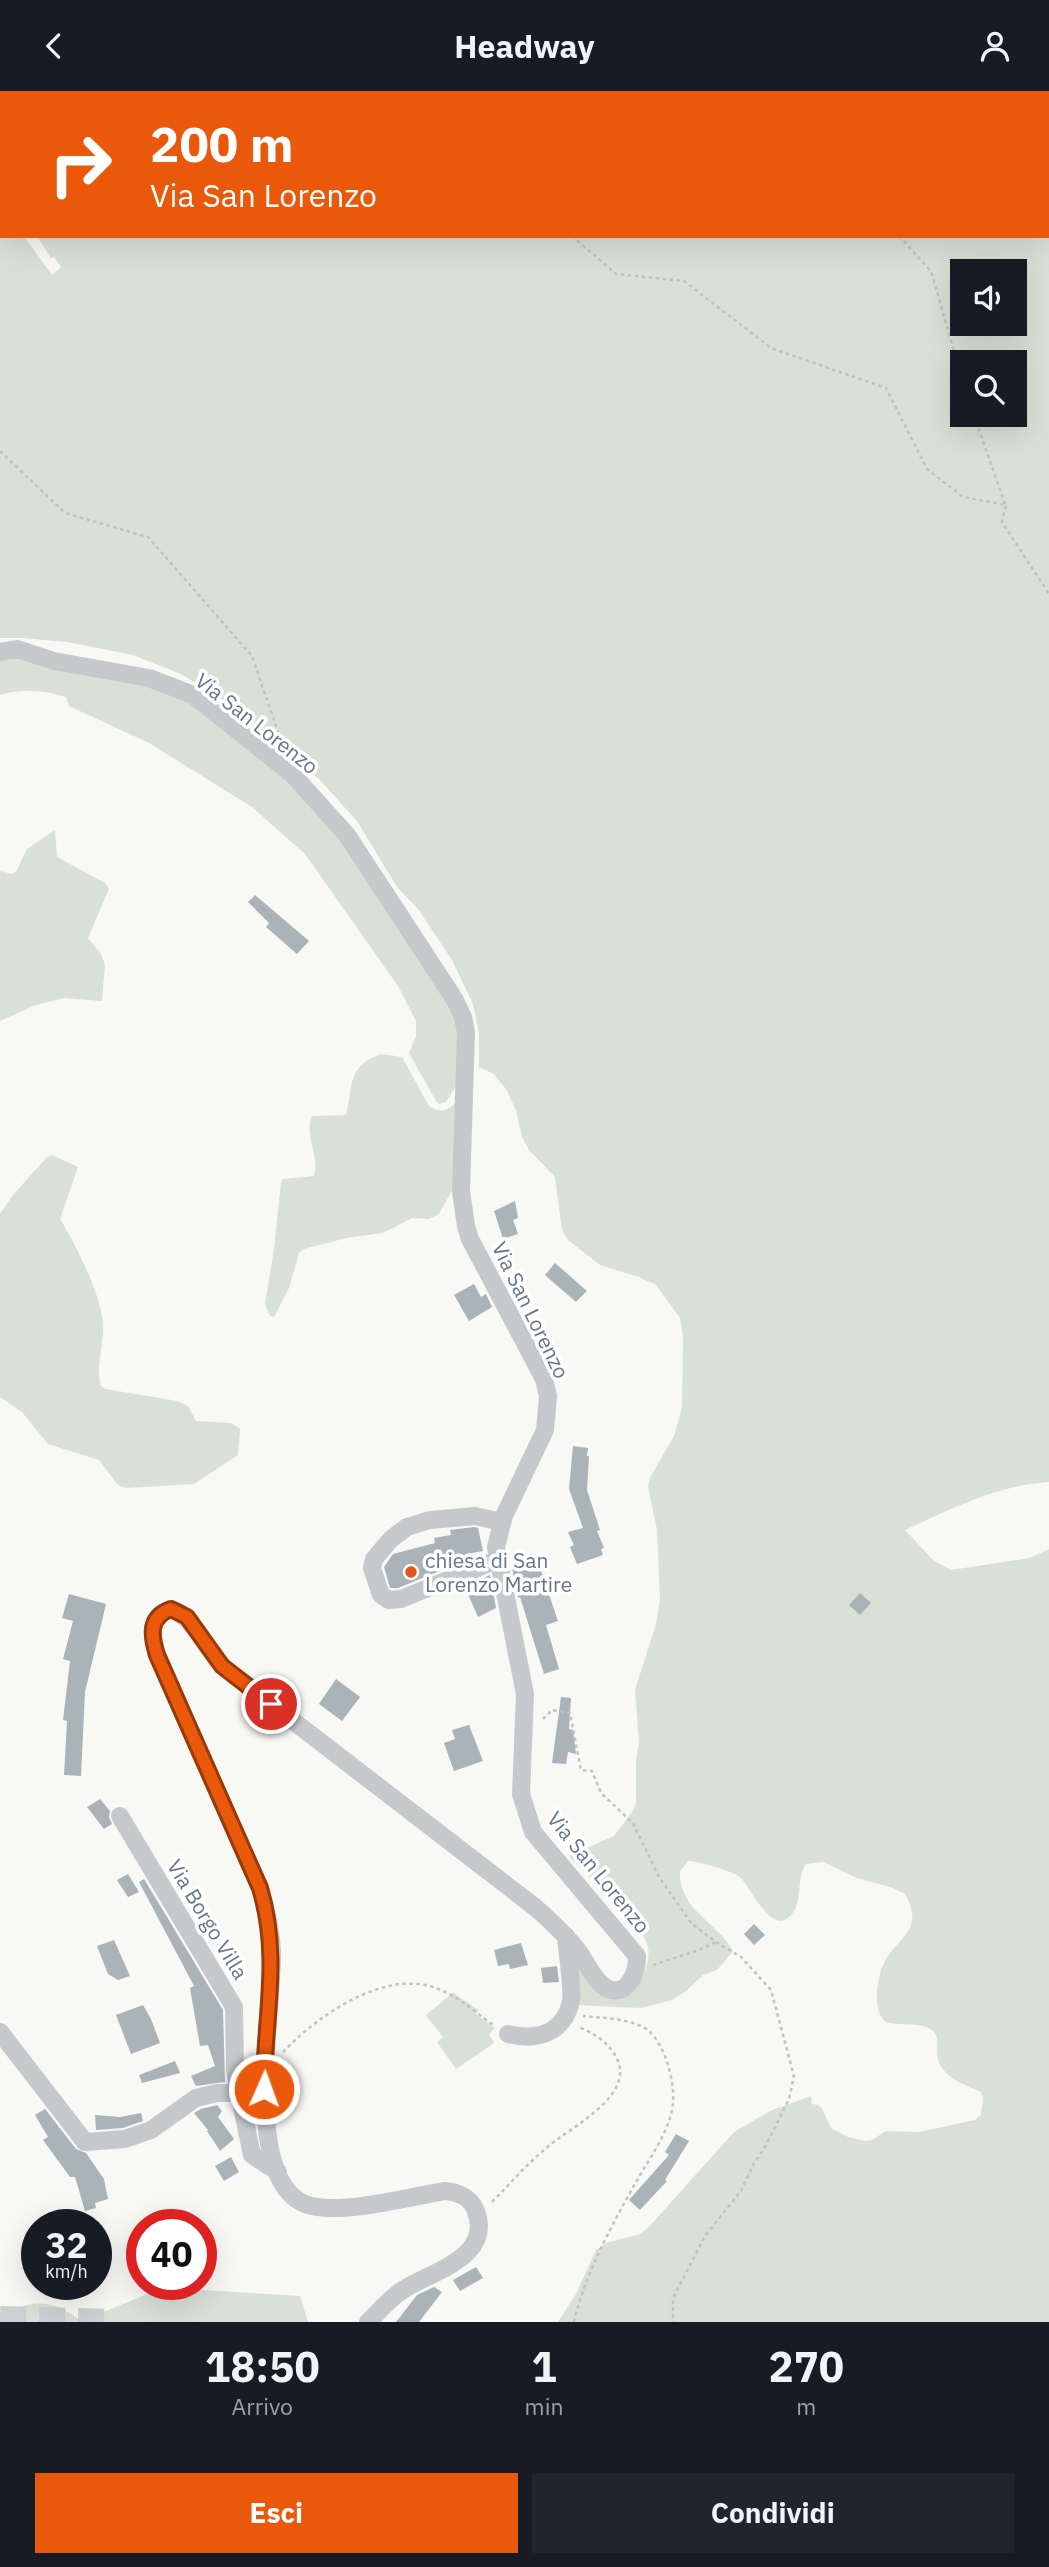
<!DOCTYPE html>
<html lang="it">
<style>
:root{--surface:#171b24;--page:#20242c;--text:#f1f3f6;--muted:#9ea1a6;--accent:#ea580c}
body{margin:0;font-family:"IBM Plex Sans",sans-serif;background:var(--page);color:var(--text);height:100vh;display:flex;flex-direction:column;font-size:26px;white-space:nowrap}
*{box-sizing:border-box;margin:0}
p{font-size:23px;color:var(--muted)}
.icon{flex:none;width:38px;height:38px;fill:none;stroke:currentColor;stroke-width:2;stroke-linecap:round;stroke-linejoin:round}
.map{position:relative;height:2231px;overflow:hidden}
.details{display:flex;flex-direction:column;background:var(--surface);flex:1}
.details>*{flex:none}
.guide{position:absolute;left:0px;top:0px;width:1050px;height:147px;box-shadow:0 7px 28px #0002;background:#ea580c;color:#fff;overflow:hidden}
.tools{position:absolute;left:950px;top:168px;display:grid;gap:14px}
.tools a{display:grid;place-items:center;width:77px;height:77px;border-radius:0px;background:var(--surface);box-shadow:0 7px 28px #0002;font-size:35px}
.speed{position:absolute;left:21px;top:2118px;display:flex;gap:14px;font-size:35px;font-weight:700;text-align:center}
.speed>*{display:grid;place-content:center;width:91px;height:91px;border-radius:50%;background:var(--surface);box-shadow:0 7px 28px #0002;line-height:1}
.speed small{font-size:18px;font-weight:400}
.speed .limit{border:10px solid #d22;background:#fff;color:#111}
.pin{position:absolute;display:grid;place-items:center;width:60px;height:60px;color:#fff;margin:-30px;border:4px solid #fff;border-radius:50%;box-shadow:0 2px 7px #0007}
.me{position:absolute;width:77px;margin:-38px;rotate:2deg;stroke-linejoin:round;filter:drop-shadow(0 0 5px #0008)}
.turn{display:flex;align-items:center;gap:24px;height:147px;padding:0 35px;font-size:32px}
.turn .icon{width:91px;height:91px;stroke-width:2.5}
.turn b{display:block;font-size:49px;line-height:60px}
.eta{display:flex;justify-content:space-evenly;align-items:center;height:119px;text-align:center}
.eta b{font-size:42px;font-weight:800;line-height:49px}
.action{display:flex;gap:14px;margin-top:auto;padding:14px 35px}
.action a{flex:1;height:80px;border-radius:0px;background:var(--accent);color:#fff;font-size:28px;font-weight:800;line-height:80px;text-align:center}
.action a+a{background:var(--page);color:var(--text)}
header{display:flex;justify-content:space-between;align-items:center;height:91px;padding:0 35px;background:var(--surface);font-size:32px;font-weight:800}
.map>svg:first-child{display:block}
.green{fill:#d9e0d6;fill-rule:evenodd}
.building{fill:#a9b3b8}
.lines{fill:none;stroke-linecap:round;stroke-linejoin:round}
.highway-tunnel{stroke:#ccd2d4;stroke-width:26;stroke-dasharray:26 13;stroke-linecap:butt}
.path{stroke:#bfc1c3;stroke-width:2.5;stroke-dasharray:3.5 3.5;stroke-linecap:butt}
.minor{stroke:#c5c9cc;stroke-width:18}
.route-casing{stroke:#983908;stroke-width:18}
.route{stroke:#ea580c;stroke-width:12}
.poi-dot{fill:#e95123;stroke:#fff;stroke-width:2.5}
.labels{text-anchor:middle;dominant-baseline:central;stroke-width:7;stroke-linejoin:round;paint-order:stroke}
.street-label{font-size:21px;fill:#667887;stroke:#fff}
.poi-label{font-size:21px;fill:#667887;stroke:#fff;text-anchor:start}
</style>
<header><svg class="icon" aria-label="back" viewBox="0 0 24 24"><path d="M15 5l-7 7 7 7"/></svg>Headway<svg class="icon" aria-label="person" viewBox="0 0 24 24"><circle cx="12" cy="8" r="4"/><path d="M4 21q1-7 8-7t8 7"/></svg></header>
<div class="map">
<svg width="1049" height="2231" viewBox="0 0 1049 2231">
<rect width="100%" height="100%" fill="#f8f8f5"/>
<!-- green -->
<g class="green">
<polygon points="41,0 230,0 40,2"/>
<path d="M307,0h742v1391c-51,3 -98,27 -144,48l29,31 17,9 79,-12 19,-9v773h-491l18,-28 20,-44 10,-7 34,-9 8,-6 86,-96 36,-21 41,-15 1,8 6,1 4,4 10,20 16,8 17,4 7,-1 14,-9 33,1 56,-12 6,-5 2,-17 -2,-6c-16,-7 -37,-14 -43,-32 -3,-11 4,-24 -8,-31 -11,-7 -31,-3 -44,-7 -15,-11 -9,-47 -1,-61 14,-25 40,-31 20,-67l-12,-6 -36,-10 -34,-16 -17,2c-10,13 -3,32 -12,47 -20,32 -43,-24 -54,-34 -8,-6 -42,-16 -52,-16l-8,10c-2,39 38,51 53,80l-16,19 -14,5 -17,16 -14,9 -31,8 -67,-3 -10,-64 38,45 39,-7c5,-9 9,-21 7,-32 -2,-18 -64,-74 -79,-91l45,-20 19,-25 3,-8v-43l3,-17 -4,-53 21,-66 4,-24 -3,-70 -9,-44 3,-10 23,-40 8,-28 1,-71 -3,-19 -24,-33 -17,-8 -39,-12 -32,-25 -6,-10 -7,-53 -26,-27 -7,-13 -6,-27 -10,-21 -12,-15 -15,-7v-34l-6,-29 -21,-44 -34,-51 -21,-22 -40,-66 -38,-42 -97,-79 -41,-26 -48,-19 -66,-13 -45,-4h-22v-445l2,43h22l28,39 9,-8 -7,-10 -3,1 -14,-22h1011v-143zM962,180h53v53h-53zM962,271h53v53h-53z"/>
<path d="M0,560l175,35 135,102 150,220v72l-14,22 -7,2 -3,-3 -27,-48 7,-17v-15l-18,-35 -93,-132 -53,-47 -103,-64 -80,-37 -3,-9c-21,-7 -45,-9 -66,-2z"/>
<polygon points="55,739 57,766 105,792 109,798 88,847 101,863 105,874 102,910 64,907 36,914 0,930 0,780 13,783 17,779 27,758"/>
<path d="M382,963l20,3 27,49c12,8 21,5 28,-6l-1,83 -17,31 -10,5 -17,-1 -29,15 -37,5 -42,11 -5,4 -10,35 -15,29 -4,-1 -5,-12 9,-55 7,-67 2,-3 31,-3c6,-20 -10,-41 -2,-60l34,-1c8,-30 0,-49 36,-61z"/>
<path d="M52,1064l26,12 -18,52c15,24 43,79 43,107 1,19 -8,42 -2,60l4,3 72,12 11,5 8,15 35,2 9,6 -2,26 -44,29 -67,4 -9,-3 -19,-25 -51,-16 -26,-32 -22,-15v-183l13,-19 34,-38z"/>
<polygon points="453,1902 479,1919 476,1923 495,1937 489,1943 494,1952 456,1978 437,1951 443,1946 426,1924"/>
<path d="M170,2197l130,8 8,26h-308v-10c10,-1 18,-5 28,-7 19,-5 38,4 53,16l79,-32z"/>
</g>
<!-- building -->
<g class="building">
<polygon points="255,804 309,850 297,863 266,836 269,832 248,811"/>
<polygon points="515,1110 518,1127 513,1129 518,1143 503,1148 494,1120"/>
<polygon points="555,1172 587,1200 576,1211 545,1184"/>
<polygon points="474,1193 481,1206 486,1203 492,1216 469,1230 454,1204"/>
<polygon points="573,1355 588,1357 587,1365 589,1365 587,1399 600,1439 597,1440 604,1457 601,1458 603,1464 577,1473 570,1456 574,1454 568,1441 583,1437 569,1398"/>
<polygon points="474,1436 478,1437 483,1460 467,1463 457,1473 398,1497 390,1497 384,1476 393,1463 435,1452 434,1447 451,1444 450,1439"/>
<polygon points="537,1468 558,1530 546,1534 559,1578 544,1583 520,1506 518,1507 512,1476"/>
<polygon points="490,1484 496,1517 478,1526 467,1501 471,1500 468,1493"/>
<polygon points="860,1502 871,1512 860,1524 849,1514"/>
<polygon points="69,1503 106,1513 85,1601 81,1685 64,1684 67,1630 63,1629 70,1570 63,1568 73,1530 62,1527"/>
<polygon points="336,1588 360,1606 342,1630 319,1613"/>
<polygon points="561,1606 571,1607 569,1638 573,1639 576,1663 568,1661 566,1673 552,1672"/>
<polygon points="469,1634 483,1670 454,1680 444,1652 455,1648 452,1639"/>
<polygon points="100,1708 110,1720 109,1726 112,1733 104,1738 87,1716"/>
<polygon points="128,1783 139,1801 128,1806 117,1789"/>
<polygon points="144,1788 223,1919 225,1991 196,1995 191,1985 215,1975 208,1954 200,1955 190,1897 194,1895 139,1791"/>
<polygon points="754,1833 765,1844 754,1854 744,1843"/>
<polygon points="114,1849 130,1885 118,1889 108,1883 97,1855"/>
<polygon points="521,1852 528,1874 510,1878 509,1873 498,1875 494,1859"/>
<polygon points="557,1875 559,1891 543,1892 541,1877"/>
<polygon points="143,1914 151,1928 160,1952 131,1963 116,1924"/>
<polygon points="175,1970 180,1982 142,1992 139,1984"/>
<polygon points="217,2014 222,2020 218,2026 234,2048 220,2060 207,2040 208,2039 194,2022 201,2018"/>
<polygon points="45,2018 76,2058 86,2062 104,2088 108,2108 95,2112 96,2117 85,2120 75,2086 70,2086 43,2049 48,2046 35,2024"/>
<polygon points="141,2022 143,2030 123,2037 96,2039 95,2024 120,2026"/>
<polygon points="676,2043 689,2050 665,2089 667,2090 640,2119 629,2109 669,2064 665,2061"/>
<polygon points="231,2066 239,2081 224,2090 215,2075"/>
<polygon points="476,2176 483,2187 460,2200 453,2189"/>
<polygon points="434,2196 442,2201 419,2231 396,2231 417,2204"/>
</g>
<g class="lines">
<!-- highway-tunnel -->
<polyline class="highway-tunnel" points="0,2228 114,2231"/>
<!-- path -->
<g class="path">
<polyline points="176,0 178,2"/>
<polyline points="469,0 470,2"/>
<polyline points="789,0 790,2"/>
<polyline points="38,2 38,0"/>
<polyline points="254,2 256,0"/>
<polyline points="0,87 2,90"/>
<polyline points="572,145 616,183 684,190 771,257 886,297 927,378 963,406 1006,414 1002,431 1049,503"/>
<polyline points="899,145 931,180 962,288"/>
<polyline points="974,324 1005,413"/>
<polyline points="0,360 65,422 148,446 252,565 281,650"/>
<polyline points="543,1628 552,1619 570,1622 581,1679 592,1680 601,1702 633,1732 659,1786 692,1833 716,1851 741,1866 771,1899 794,1985 789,2008 765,2056 753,2074 741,2100 705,2145 673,2207 673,2231"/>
<polyline points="653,1874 699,1859 716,1851"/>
<path d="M283,1961c35,-37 105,-86 158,-62 21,9 36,24 54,36"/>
<path d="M492,2111c18,-18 34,-37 53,-53 23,-21 95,-54 70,-94 -9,-14 -21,-22 -37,-28"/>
<path d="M574,2231c12,-51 40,-101 66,-147 13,-22 31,-47 33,-73 2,-22 -10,-67 -32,-76 -18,-8 -39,-8 -58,-10"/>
</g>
<!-- minor -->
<g class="minor">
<path d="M0,561l17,-3 37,12 95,17 44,17 99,79 55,61 108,165 8,17 3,16 -5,158 5,35 4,13 74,140 4,17 -3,34 -41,86 -8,31 29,147 -4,100 12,38 104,124c1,21 -15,47 -36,28 -9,-8 -15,-22 -22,-32 -13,-17 -27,-30 -43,-44l-309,-238c-20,-16 -32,-54 -56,-61 -23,8 -20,27 -14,46l103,233c6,21 11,41 12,63 2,54 -34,239 40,255 35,8 96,-9 133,-15 12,1 25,6 30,18 21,50 -48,63 -75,83 -12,8 -21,20 -32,30"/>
<polyline points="497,1469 401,1508 389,1509 381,1504 372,1477 374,1468 391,1448 407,1436 430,1429 475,1425 502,1431"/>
<polyline points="120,1725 234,1916 235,1979 239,2002"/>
<polyline points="0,1941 85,2051 125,2048 151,2039 196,2007 217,2002 239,2002 252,2064 278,2081"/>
<path d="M508,1943c28,7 56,0 63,-33 2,-14 -4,-49 -5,-65"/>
</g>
</g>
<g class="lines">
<!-- route casing -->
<g class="route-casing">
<path id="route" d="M264,1998c0,-70 17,-131 -4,-201l-103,-233c-6,-19 -9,-38 14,-46l16,8 35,49 49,38"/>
</g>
<!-- route -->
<use href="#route" class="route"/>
</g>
<!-- markers -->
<circle class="poi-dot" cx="411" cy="1481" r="7"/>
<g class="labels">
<!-- street labels -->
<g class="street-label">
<text transform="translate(257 632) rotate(38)">Via San Lorenzo</text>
<text transform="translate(531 1219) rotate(64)">Via San Lorenzo</text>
<text transform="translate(599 1781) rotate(51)">Via San Lorenzo</text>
<text transform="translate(208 1828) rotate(59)">Via Borgo Villa</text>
</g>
<!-- poi labels -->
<g class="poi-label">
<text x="425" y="1469">chiesa di San<tspan x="425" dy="24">Lorenzo Martire</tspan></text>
</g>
</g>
</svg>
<div class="tools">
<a><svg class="icon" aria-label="sound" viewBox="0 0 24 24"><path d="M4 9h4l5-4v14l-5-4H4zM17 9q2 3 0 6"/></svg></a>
<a><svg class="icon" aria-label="search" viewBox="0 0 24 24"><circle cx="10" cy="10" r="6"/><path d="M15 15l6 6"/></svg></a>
</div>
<div class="speed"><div>32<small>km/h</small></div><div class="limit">40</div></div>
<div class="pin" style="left:271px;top:1613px;background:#d93025"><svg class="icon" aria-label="arrive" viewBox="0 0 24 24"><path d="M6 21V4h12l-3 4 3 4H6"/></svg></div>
<svg class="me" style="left:264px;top:1998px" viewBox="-20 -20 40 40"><circle r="17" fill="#ea580c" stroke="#fff" stroke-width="3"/><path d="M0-11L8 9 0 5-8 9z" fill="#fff"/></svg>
<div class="guide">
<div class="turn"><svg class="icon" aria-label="right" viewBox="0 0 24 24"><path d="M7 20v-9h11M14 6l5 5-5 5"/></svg><div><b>200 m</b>Via San Lorenzo</div></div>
</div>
</div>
<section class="details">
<div class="eta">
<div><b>18:50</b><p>Arrivo</p></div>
<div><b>1</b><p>min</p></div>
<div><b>270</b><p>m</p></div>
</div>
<div class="action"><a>Esci</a><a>Condividi</a></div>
</section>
